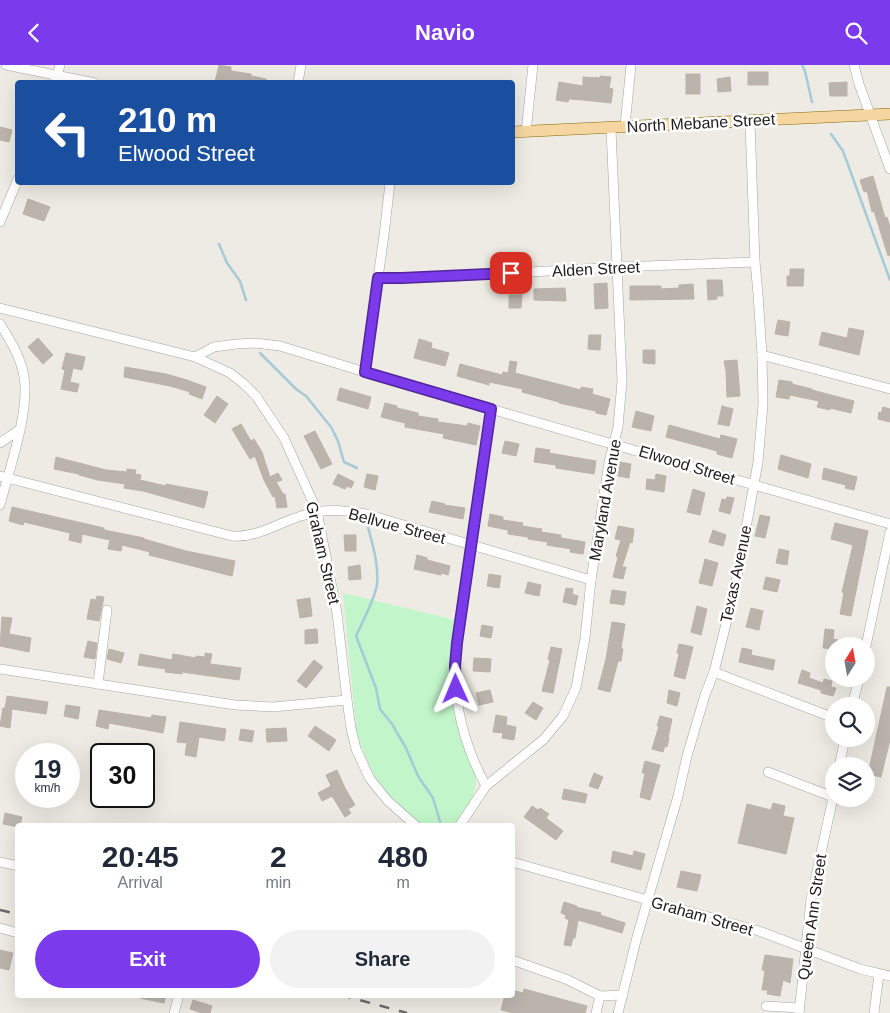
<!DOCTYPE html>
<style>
:root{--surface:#fff;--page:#f2f2f3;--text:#1f2937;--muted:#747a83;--accent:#7c3aed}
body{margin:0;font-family:Helvetica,sans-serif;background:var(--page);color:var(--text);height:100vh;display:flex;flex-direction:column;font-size:19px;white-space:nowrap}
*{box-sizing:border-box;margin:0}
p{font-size:16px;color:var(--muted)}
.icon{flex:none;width:28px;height:28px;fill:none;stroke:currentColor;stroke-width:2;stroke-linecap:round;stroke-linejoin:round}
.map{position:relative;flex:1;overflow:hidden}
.panel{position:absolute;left:15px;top:758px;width:500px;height:175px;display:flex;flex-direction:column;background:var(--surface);border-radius:5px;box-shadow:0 5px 20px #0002}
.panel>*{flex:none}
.guide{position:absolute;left:15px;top:15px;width:500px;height:105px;border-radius:5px;box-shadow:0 5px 20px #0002;background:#1a4fa0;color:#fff;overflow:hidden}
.needle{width:32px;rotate:11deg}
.fabs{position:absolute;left:825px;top:572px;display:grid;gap:10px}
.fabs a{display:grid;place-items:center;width:50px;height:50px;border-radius:50%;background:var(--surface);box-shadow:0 5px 20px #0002;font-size:25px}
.speed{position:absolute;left:15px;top:678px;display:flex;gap:10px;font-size:25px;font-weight:700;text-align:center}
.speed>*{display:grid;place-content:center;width:65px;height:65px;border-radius:50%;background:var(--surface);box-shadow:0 5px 20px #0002;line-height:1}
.speed small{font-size:12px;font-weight:400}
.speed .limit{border:2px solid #111;border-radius:8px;background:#fff;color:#111}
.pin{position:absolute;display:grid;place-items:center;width:42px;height:42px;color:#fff;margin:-21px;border-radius:10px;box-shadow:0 2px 8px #0006}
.me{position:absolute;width:55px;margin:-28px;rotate:359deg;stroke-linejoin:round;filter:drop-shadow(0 0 4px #0008)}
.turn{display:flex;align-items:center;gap:18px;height:105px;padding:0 20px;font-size:22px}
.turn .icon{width:65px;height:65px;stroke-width:2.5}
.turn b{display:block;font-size:35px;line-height:42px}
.eta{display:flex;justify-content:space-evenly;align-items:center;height:85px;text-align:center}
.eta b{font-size:30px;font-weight:600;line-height:35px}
.button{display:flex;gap:10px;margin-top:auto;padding:10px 20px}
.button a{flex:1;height:58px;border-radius:30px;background:var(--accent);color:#fff;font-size:20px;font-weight:600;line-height:58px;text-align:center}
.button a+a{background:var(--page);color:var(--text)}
header{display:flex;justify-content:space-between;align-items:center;height:65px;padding:0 20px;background:var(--accent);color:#fff;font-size:22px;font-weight:600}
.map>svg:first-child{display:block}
.park{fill:#c2f5ca}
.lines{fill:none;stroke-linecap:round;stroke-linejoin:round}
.stream{stroke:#a6cad8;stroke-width:2.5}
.building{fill:#bab4ad;stroke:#beb2a7}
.minor-casing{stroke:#a4a4a4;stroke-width:10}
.major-casing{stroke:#8b690a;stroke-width:12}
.minor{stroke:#fff;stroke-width:9}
.major{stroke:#f5d6a1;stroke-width:11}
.rail{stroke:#6b6b6b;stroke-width:2.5;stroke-dasharray:10 10;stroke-linecap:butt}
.route-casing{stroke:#51269a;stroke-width:12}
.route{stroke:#7c3aed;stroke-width:9}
.labels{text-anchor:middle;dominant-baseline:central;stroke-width:5;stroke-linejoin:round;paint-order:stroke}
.street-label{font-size:16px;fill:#1d1d1d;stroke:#fff}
</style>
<header><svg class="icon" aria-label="back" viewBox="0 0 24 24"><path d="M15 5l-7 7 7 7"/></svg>Navio<svg class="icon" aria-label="search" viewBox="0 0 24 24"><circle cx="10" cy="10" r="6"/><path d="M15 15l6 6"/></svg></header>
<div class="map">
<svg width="890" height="948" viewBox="0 0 890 948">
<rect width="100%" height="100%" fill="#edebe3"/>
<!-- park -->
<path class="park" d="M343,528l112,27 -3,42 24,116c0,19 -10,32 -20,47h-33l-27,-21 -15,-18 -8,-13 -16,-37z"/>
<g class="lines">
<!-- stream -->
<g class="stream">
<polyline points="802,0 805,6 812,37"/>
<polyline points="831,69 843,86 890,215"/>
<polyline points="219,179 227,198 240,216 246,235"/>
<polyline points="260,288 296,324 306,331 331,362 338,376 344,397 357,403"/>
<path d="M367,458c5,20 12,41 10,62 -2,13 -15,38 -21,51l20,52 4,21 12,15 14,24 12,28 15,22 8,27"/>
<polyline points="398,931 398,930"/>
</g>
</g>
<!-- building -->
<g class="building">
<polygon points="219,0 231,2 231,6 251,9 251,11 266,14 266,18 215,17"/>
<rect x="748" y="7" width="20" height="13"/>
<rect x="686" y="9" width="14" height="20"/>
<polygon points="600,11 611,12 609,23 613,24 611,38 583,35 569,34 568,37 556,35 559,17 583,21 583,12 600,13"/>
<polygon points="730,12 731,26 718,27 717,14"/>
<polygon points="847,17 847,31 830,31 829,18"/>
<polygon points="0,62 12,65 9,77 0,75"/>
<polygon points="873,111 885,153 887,152 890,162 890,190 888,191 874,146 872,147 867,126 864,127 860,115"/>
<polygon points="28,134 50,142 44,156 23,149"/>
<polygon points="790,204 804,204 803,221 787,221 787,211 790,211"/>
<polygon points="707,215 722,215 723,231 717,231 717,234 708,235"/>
<polygon points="607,218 608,243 595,244 594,219"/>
<polygon points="693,219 694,234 630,235 630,221 661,221 661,224 679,223 679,220"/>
<polygon points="565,223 566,236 534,235 534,224"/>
<polygon points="509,230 522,230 521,243 509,243"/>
<polygon points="778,255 790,257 788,271 775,269"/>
<polygon points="849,263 864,266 859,290 819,280 822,267 847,273"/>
<polygon points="589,270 601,270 600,285 588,284"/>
<polygon points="38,273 53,290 43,299 28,282"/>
<polygon points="419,274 432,278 431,283 449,288 445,301 414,293"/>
<polygon points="643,285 655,285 655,299 643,298"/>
<polygon points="66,288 85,292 82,305 73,303 70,317 79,319 77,327 61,324 65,305 62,304"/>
<polygon points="737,295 740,331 727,332 726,306 724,296"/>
<polygon points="510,296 517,297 515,308 581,325 581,322 593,324 592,329 610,334 606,350 596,348 596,346 559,338 559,337 522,327 523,324 489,317 489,320 457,311 460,299 502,310 503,307 508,308"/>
<polygon points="125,302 166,309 187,315 206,322 202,334 189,329 190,327 170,321 124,312"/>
<polygon points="779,315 792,317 792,319 812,324 812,325 854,336 851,348 830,343 830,345 817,342 819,336 790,330 789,334 776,332"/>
<polygon points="340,323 371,332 368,344 337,335"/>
<polygon points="217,331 228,339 215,358 204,350"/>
<polygon points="385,338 397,341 397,343 418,348 418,351 438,354 438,357 467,361 468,358 480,361 476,380 443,373 444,369 405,362 405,358 381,352"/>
<polygon points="722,341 733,344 729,361 718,359"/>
<polygon points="883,342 890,344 890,357 878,354 879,347 881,348"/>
<polygon points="636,346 654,351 651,366 632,362"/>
<polygon points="241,359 251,376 254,374 262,387 270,412 278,408 282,415 276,417 283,429 285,429 287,442 277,443 275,431 273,432 264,415 255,391 250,394 232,364"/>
<polygon points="669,360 720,374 721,370 737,374 732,393 717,389 717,386 666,372"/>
<polygon points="315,366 332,399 321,404 304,371"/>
<polygon points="505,376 519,379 516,391 502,388"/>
<polygon points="536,383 550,385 549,388 596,396 594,409 556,403 556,400 534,397"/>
<polygon points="781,390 811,399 808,413 778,404"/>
<polygon points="56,392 106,405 127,407 127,404 136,405 135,409 141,410 140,415 166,421 166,419 208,427 204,443 143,426 124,423 125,419 98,415 79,410 79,409 54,404"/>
<polygon points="620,397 631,399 629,413 618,411"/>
<polygon points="824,403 857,412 854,425 845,423 846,420 822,414"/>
<polygon points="338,409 354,417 351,423 347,421 345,424 333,419"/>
<polygon points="367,409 378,411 375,425 364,422"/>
<polygon points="656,409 666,411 664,427 646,424 647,414 655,415"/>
<polygon points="693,424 705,428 700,450 687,447"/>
<polygon points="727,432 734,433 730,449 719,446 722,434 726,435"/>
<polygon points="432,436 445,439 444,440 465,443 463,454 429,447"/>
<polygon points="12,442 104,463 104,465 144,473 144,474 186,486 235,496 232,511 149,490 150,487 122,480 121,486 108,484 110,475 82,469 81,478 69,475 70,468 24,457 23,460 9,456"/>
<polygon points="490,449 503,452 503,455 523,458 522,461 542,464 541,467 561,470 561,473 585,477 583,489 570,487 571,484 547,480 548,477 528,474 528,472 508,469 508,465 488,461"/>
<polygon points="760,450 770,452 765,473 755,471"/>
<polygon points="835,458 868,466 851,551 840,549 844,528 842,527 853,480 831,474"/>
<polygon points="618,461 634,464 632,478 630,477 622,502 626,502 623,514 613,512 618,492 616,491 621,475 615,474"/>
<polygon points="713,465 726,470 723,481 709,477"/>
<polygon points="344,470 356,470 356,486 345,486"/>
<polygon points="779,484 789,486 787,500 776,498"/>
<polygon points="417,490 427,493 427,495 450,501 448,510 442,508 441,510 414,504"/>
<polygon points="705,494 718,498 712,521 699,518"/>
<polygon points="360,500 361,514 349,515 348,502"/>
<polygon points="489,509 501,511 499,523 487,521"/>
<polygon points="766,512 780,515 777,527 763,524"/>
<polygon points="528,517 541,520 539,531 525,528"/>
<polygon points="566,523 573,524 572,529 578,531 576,540 563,537"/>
<polygon points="612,525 626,527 624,540 610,538"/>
<polygon points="97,531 104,532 99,556 87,554 91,534 96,535"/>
<polygon points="310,533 312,551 300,553 297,535"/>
<polygon points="697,541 707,544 701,570 691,567"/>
<polygon points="751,543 763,546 759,565 746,562"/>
<polygon points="2,552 12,553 9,569 31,573 29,587 0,581"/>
<polygon points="612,557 625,559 621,583 623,584 621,596 618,596 610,627 598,624 606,594"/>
<polygon points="482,560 493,562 491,573 480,571"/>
<polygon points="317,564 318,578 305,579 305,565"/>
<polygon points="825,564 834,565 833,574 838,575 837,581 834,581 834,584 823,583"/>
<polygon points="88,576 97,578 95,594 84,592"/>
<polygon points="679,579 693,582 685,614 674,611 679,589 677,588"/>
<polygon points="551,582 562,584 553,628 542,626 550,595 548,594"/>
<polygon points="742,583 752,585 751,590 775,595 773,605 739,597"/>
<polygon points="109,584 124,588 121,598 107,594"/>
<polygon points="205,588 212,589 210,599 241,603 239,615 182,607 182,609 165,607 166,604 138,600 140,589 172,595 173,589 196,593 196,591 205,592"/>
<polygon points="474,593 491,594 490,607 473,606"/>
<polygon points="314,595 323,602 306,623 297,616"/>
<polygon points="802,605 810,608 809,613 823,618 824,614 832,616 831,622 836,623 833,631 821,628 821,625 798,618"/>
<polygon points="887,622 890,622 890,675 881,712 868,709"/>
<polygon points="490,625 493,637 479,640 476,628"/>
<polygon points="669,625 680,628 677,641 667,638"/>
<polygon points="7,631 48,637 46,649 12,644 10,663 0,661 3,643 5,643"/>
<polygon points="533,637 543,643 536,655 525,648"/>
<polygon points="66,640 80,642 78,654 64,651"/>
<polygon points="99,645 151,653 152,650 166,652 163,668 109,658 108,664 96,661"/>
<polygon points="496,650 507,652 506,660 516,662 514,675 502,673 503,668 493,667"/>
<polygon points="660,651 672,654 668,673 669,673 667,682 665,681 663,687 652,684 659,661 657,661"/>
<polygon points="180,657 226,664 224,676 199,672 196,692 185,690 187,678 177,677"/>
<polygon points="315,661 336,675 329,686 308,671"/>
<polygon points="286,663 287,676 267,677 266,664"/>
<polygon points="241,664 254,666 252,677 239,675"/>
<polygon points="645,696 660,700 650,735 640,732 645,708 642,708"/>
<polygon points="337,705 345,723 355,740 348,744 351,748 345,752 332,731 322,736 318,728 331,721 326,710"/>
<polygon points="594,708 603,712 598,724 589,721"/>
<polygon points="564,724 587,729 585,738 562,734"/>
<polygon points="773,738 785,741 783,751 794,753 786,789 738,778 747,739 771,745"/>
<polygon points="532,741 538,745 540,743 549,749 546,753 563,766 556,775 524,752"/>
<polygon points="5,748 22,752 20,760 18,760 18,762 3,759"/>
<polygon points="613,786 633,791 634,786 645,789 641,805 611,797"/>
<polygon points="681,806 701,810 697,826 677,822"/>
<polygon points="564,837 577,841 576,842 601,848 600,850 625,858 622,868 578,855 575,873 573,873 571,881 564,880 569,855 565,853 566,850 561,848"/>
<polygon points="0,885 13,888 9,905 0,903"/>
<polygon points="765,890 793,894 790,918 783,915 780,931 767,929 768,925 762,925 765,906 762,905"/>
<polygon points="524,924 587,941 585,948 513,948 501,945 505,930 512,930 512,925 523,928"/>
<polygon points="140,930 166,930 164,938 140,933"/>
<polygon points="193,935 212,941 210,948 202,948 190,944"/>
</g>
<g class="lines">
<!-- minor casing -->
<g class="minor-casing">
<g id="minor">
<polyline points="6,0 95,18"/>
<polyline points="854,0 859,19 890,104"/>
<polyline points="55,18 60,0"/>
<polyline points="298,18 301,0"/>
<polyline points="625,61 631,0"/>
<polyline points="526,67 533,0"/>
<polyline points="0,157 18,114"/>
<polyline points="378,213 444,212 618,202 755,197"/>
<polyline points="0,243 195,292 230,308 244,319 256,331 284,373 317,446 337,548 347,635 351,663 356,684 370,714 388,736 415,760"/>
<path d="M0,259c10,16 21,33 24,53 6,34 -15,93 -24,128"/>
<polyline points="762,290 890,324"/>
<polyline points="195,292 214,282 236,279 255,278 280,281 404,319 890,459"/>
<polyline points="365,307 384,170 390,118"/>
<polyline points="0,378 19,365"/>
<path d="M0,411l232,60c25,2 46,-13 69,-20 22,-8 43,-6 65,-2l225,66"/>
<polyline points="866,581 890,467"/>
<polyline points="0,604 235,640 273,642 347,635"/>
<polyline points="714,607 834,653"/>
<polyline points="98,619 107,545"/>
<polyline points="852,641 859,614"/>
<polyline points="839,701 845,674"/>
<polyline points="768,707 833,732"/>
<path d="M486,721c-16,-29 -28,-65 -30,-98 -3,-34 4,-69 9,-102 8,-59 17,-118 26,-177"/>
<polyline points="460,760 486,721 544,674 563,651 576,623 585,573 591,515 609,397 618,362 622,316 611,64"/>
<polyline points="0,797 18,801"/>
<polyline points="512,797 759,866 860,904 890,911"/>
<polyline points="0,863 18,868"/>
<polyline points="512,895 566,914 600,931 623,930"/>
<polyline points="766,941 799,943"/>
<polyline points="174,948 179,930"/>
<polyline points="596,948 600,931"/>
<polyline points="618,948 637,872 678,731 687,691 705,630 714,607 735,523 758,397 763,339 762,290 758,229 755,197 750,57"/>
<polyline points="799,948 811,834 834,728"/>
<polyline points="874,948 879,909"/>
</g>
</g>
<!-- major casing -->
<g class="major-casing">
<polyline id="major" points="512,67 890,49"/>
</g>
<!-- minor -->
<use href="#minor" class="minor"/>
<!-- major -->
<use href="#major" class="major"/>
<!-- rail -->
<g class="rail">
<polyline points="0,845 18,849"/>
<polyline points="341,930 407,948"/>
</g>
</g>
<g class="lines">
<!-- route casing -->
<g class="route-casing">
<polyline id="route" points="456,624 455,601 457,578 491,344 365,307 378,213 402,213 511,208"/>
</g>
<!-- route -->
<use href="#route" class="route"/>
</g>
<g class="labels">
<!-- street labels -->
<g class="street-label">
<text transform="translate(701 58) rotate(-3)">North Mebane Street</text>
<text transform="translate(596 204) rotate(-3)">Alden Street</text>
<text transform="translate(687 400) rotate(17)">Elwood Street</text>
<text transform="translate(605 435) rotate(-80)">Maryland Avenue</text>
<text transform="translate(397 461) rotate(15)">Bellvue Street</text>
<text transform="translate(323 488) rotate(77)">Graham Street</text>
<text transform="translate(736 509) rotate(-78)">Texas Avenue</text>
<text transform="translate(702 851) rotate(16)">Graham Street</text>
<text transform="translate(812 852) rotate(-82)">Queen Ann Street</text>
</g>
</g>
</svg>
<div class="fabs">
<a><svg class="needle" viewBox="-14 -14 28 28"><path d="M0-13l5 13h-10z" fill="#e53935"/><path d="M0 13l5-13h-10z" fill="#747a83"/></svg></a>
<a><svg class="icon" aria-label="search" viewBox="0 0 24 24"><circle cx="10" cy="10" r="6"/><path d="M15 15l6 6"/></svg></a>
<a><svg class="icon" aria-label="layers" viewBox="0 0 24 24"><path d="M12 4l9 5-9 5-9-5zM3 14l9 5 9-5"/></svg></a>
</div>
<div class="speed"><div>19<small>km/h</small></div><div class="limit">30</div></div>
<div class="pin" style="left:511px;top:208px;background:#d93025"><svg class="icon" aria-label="arrive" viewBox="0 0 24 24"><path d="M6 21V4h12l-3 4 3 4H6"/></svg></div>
<svg class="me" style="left:456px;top:624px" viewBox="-20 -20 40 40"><path d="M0-17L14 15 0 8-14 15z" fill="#7c3aed" stroke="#fff" stroke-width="4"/></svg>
<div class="guide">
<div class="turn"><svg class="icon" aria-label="left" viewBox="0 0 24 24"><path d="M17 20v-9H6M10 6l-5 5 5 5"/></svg><div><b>210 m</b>Elwood Street</div></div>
</div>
<section class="panel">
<div class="eta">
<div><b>20:45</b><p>Arrival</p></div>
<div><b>2</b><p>min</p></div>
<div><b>480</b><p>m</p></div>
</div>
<div class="button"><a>Exit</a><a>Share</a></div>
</section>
</div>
